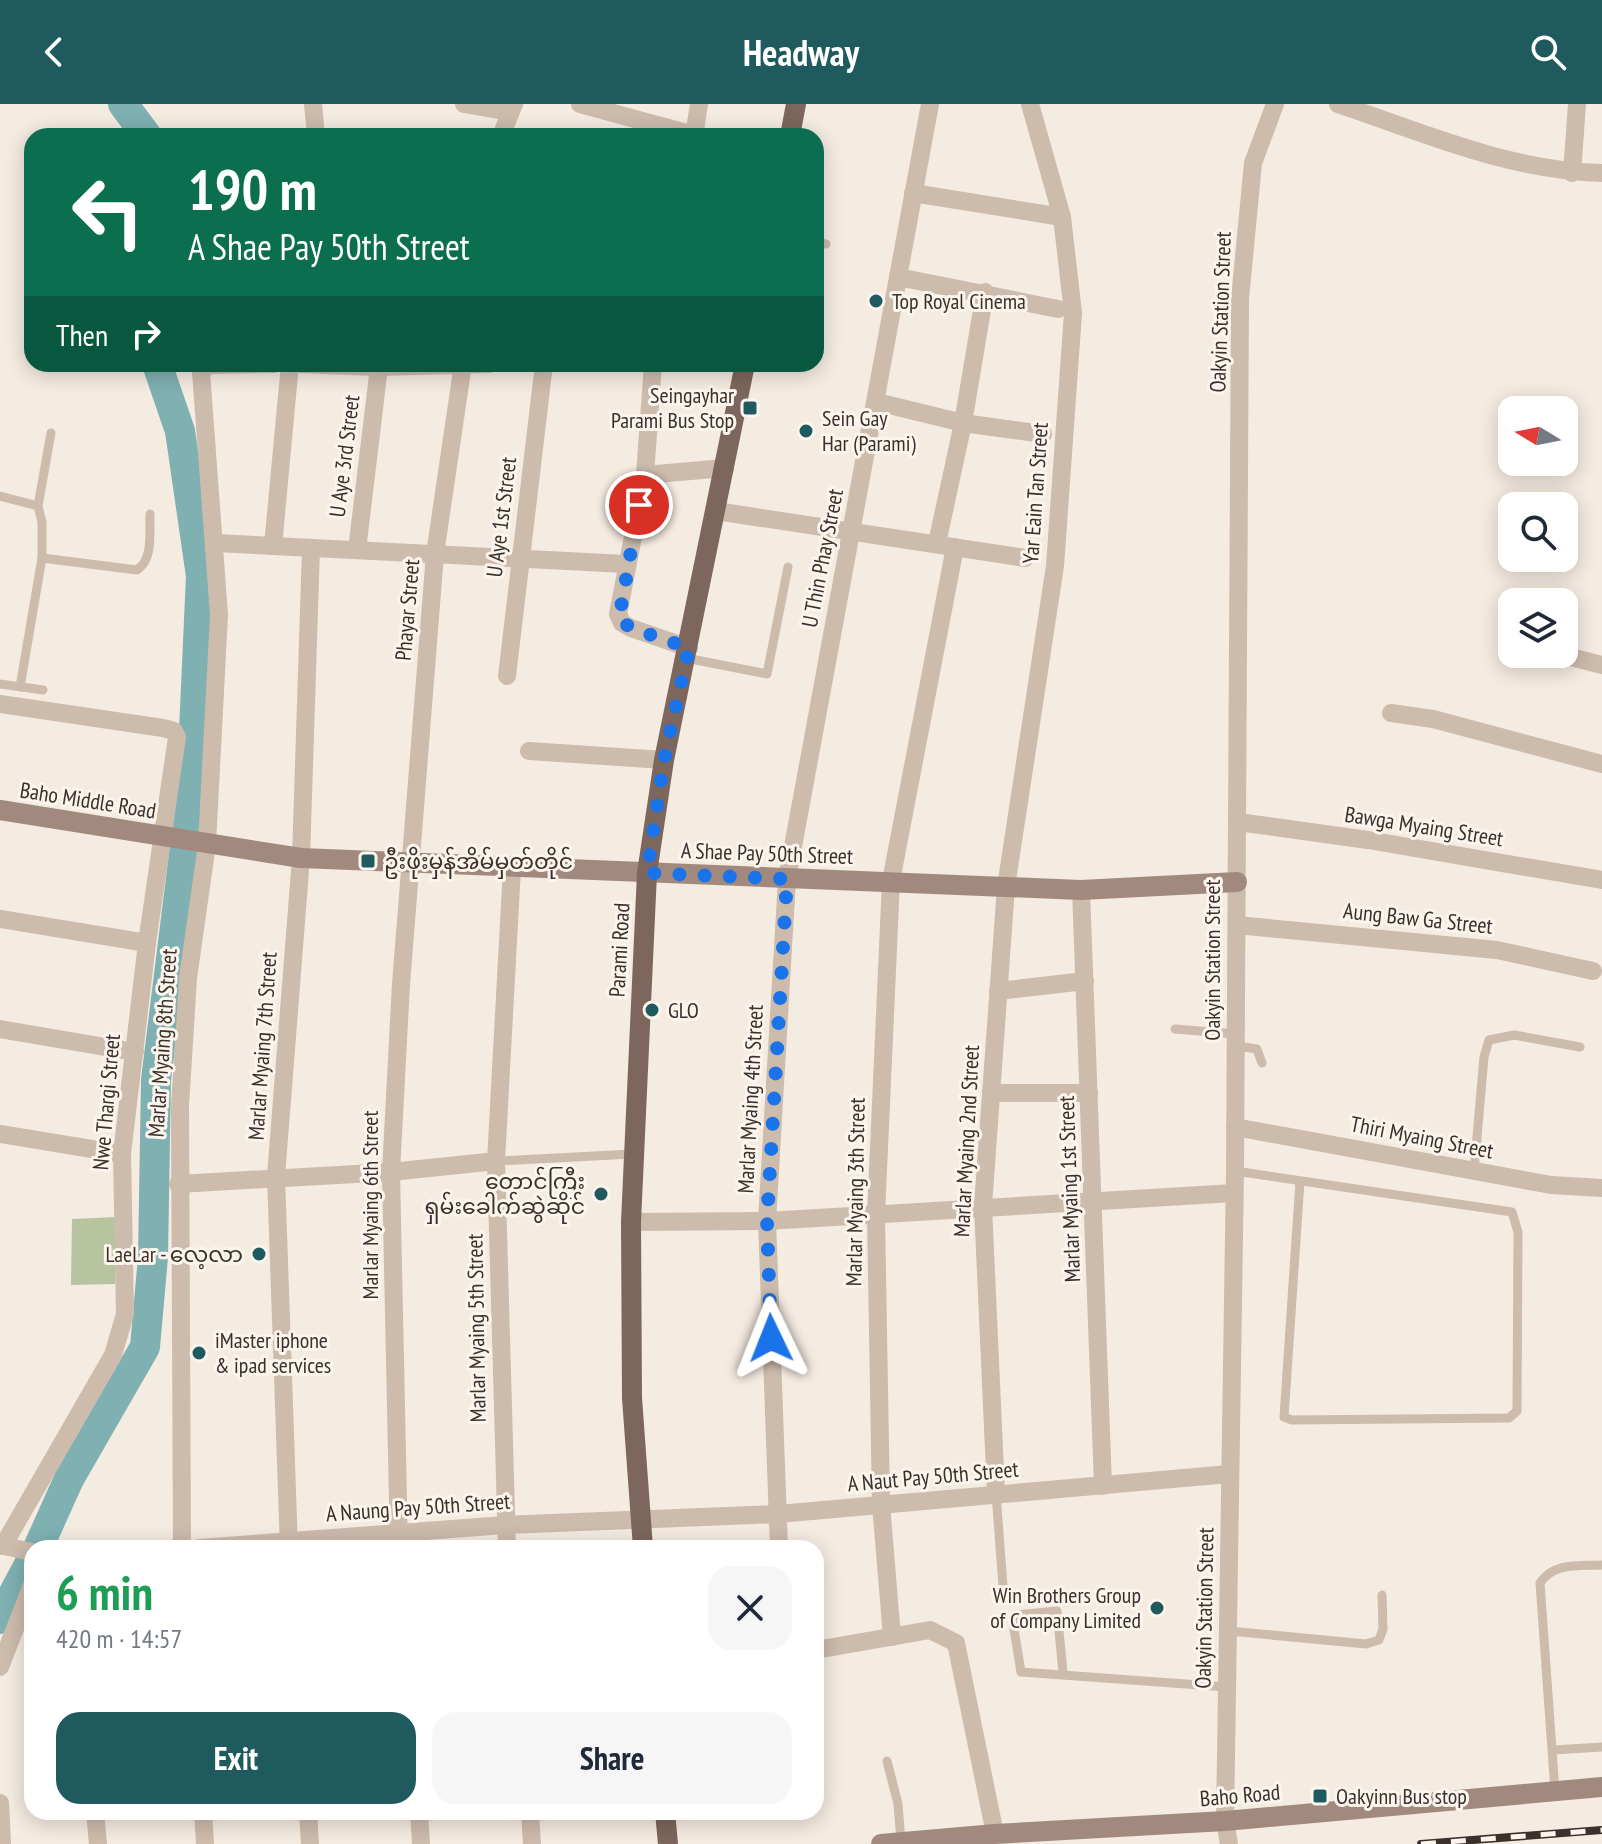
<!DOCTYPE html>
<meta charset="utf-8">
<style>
:root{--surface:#fff;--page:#f6f6f7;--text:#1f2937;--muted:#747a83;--accent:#1f5a5e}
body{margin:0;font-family:"PT Sans Narrow","Noto Sans Myanmar",sans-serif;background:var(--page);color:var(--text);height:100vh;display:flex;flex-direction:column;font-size:30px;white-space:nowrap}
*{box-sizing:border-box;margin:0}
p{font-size:26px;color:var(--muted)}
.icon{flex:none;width:44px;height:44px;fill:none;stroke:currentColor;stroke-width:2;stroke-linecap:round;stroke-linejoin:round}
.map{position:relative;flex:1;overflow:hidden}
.sheet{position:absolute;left:24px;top:1436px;width:800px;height:280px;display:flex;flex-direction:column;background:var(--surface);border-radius:24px;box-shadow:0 4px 20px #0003}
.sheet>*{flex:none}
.guide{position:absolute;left:24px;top:24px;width:800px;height:244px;border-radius:24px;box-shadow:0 4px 20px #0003;background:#0b6e4f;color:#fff;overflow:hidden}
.needle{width:52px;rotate:280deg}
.fabs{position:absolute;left:1498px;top:292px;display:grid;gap:16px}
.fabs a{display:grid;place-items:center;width:80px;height:80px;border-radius:16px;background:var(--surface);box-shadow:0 4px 20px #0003;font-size:40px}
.pin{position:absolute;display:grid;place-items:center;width:68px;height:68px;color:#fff;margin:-34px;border:4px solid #fff;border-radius:50%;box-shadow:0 2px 8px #0007}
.me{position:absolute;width:88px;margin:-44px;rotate:358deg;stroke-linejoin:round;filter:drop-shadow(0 0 6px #0008)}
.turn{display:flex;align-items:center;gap:28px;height:168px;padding:0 32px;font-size:36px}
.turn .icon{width:104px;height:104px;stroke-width:2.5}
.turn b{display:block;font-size:56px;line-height:68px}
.then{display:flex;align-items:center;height:76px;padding:0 32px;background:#0003;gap:16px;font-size:30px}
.round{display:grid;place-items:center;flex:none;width:84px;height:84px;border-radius:24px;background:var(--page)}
.headline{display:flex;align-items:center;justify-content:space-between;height:136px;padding:0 32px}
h1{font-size:48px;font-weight:800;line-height:60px;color:#1e9e55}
.action{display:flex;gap:16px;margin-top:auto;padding:16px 32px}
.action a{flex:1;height:92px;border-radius:24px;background:var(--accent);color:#fff;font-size:32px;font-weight:800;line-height:92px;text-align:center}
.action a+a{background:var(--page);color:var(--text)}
header{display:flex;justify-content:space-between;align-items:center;height:104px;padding:0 32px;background:var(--accent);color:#fff;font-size:36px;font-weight:800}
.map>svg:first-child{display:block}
.green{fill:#b8c4a0}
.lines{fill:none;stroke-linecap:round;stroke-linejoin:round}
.river{stroke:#7fb0b2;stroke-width:30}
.lane{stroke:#cdbbac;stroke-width:9}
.street{stroke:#cdbbac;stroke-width:18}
.secondary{stroke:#a18a7d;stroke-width:20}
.primary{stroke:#7d675c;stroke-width:20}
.rail-casing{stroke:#3b302b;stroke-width:8}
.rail{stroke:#fbf5ee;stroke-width:5;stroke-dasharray:15;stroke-linecap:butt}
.route{stroke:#1a73e8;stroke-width:14;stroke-dasharray:0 25.2}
.poi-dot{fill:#1f5a5e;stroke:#fbf5ee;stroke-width:3}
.labels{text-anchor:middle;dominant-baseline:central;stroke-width:6;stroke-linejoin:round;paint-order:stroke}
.poi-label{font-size:22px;fill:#3b302b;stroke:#fbf5ee;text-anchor:start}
.street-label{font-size:22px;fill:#3b302b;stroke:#fbf5ee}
</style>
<header><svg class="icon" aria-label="back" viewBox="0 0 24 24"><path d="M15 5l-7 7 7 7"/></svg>Headway<svg class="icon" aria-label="search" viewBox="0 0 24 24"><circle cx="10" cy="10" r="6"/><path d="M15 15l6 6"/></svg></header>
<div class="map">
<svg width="1602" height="1740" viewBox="0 0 1602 1740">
<rect width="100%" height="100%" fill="#f4ebe1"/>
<!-- green -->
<polygon class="green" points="117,1113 115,1180 71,1181 72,1115"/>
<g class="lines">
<!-- river -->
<g class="river">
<polyline points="123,0 147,32"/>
<polyline points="38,1444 69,1375 145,1243 153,1153 156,976 191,693 201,472 180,327 157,260"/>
<polyline points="0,1515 32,1455"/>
</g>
<!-- lane -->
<g class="lane">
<polyline points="816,138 826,140"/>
<polyline points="0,392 38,402"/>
<path d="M42,454l95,12c17,-12 12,-37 13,-56"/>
<polyline points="686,554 767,570 788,463"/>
<polyline points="0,580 43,586"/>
<polyline points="20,583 42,454 42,418 38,402 51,329"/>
<polyline points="1175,925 1236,930"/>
<polyline points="1236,942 1257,945 1262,959"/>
<polyline points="496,1057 632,1050"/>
<polyline points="1235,1067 1512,1108 1518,1128 1517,1307 1509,1314 1292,1316 1284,1313 1300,1077"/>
<polyline points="1474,1067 1484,953 1489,936 1514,931 1580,943"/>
<polyline points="996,1390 1004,1495"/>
<polyline points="1229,1527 1366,1540 1379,1536 1383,1525 1382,1491"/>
<polyline points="1063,1568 1057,1507 1015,1511 1014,1525 1021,1568 1227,1583"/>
<polyline points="1553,1646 1602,1643"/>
<polyline points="887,1657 898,1700 901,1738"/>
<path d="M1555,1687l-15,-208c14,-21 39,-17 62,-18"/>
</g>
<!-- street -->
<g class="street">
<polyline points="313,0 316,32"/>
<polyline points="464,0 510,8"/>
<polyline points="580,0 694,31"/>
<path d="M1338,0c86,29 172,67 264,69"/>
<polyline points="501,32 514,0"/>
<polyline points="694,32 699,0"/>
<polyline points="1572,69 1577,0"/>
<polyline points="913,89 1062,113"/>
<polyline points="898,173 1058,205"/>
<polyline points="297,260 379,263 490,260"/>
<polyline points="653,260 645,371 618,510 622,519 631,524 689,544"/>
<polyline points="877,298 963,319 1043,330"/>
<polyline points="645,371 725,364"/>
<polyline points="716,407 1025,454"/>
<polyline points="216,439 626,460"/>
<polyline points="937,439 963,319 985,188"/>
<polyline points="273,442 290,260"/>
<polyline points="357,446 379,263"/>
<polyline points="1509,526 1512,528"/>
<polyline points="1559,550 1602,561"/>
<polyline points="507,572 544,260"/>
<polyline points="0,600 163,624 174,627 177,633 147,839 122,1050 125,1210 113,1251 3,1442"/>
<polyline points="1391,609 1433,615 1602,660"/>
<polyline points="529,647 664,656"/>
<polyline points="1238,718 1368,736 1602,776"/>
<polyline points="1081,786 1103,1382"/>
<polyline points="0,815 147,839"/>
<polyline points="1237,821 1497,846 1593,867"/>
<polyline points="998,887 1085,877"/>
<polyline points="0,925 135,948"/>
<polyline points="991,989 1089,989"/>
<polyline points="1235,1023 1551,1081 1602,1084"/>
<polyline points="0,1030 122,1050"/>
<polyline points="178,1080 391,1068 496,1057"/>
<polyline points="631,1118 767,1117 1234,1089"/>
<polyline points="996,1390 983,1102 1006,783 1055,462 1073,209 1062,113 1030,0"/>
<polyline points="0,1441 32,1448"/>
<polyline points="182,1444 180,1002 188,874 207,740 219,511 201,268 209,261 275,260"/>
<polyline points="199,1444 505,1421 778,1410 1229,1370"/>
<polyline points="289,1444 276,1072 301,754 311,444"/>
<polyline points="399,1444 391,1068 401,880 435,450 463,260"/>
<polyline points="507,1444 496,1057 512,764"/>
<polyline points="779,1444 767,1117 787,775 930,0"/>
<polyline points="892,1533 881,1400 876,1111 891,777 955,443"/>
<polyline points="816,1546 930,1526 956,1539 995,1730"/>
<polyline points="0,1563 32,1481"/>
<polyline points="0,1699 2,1740"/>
<polyline points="95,1708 98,1740"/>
<polyline points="203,1708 205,1740"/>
<polyline points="308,1708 310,1740"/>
<polyline points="419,1708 421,1740"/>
<polyline points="530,1708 532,1740"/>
<polyline points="1229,1740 1225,1717 1235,1067 1240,195 1253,59 1275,0"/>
</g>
<!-- secondary -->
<g class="secondary">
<polyline points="0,706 301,754 1081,786 1237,778"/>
<polyline points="881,1740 995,1730 1225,1717 1602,1683"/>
</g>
<!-- primary -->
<g class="primary">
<polyline points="790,32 796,0"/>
<polyline points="643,1444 632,1294 631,1118 647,769 664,656 745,260"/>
<polyline points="665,1708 668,1740"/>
</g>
<!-- rail casing -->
<g class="rail-casing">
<polyline id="rail" points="1421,1740 1602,1726"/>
</g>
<!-- rail -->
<use href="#rail" class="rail"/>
</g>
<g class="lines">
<!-- route -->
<polyline class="route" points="639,401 619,515 631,524 689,544 664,656 647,769 787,775 767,1117 771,1234"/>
</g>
<!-- markers -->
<g class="poi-dot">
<circle cx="876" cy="197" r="8"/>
<rect x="742" y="296" width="16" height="16" rx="4"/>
<circle cx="806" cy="327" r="8"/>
<rect x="360" y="749" width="16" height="16" rx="4"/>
<circle cx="652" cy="906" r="8"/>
<circle cx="601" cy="1090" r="8"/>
<circle cx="259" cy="1150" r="8"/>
<circle cx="199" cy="1249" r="8"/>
<circle cx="1157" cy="1504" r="8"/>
<rect x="1312" y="1684" width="16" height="16" rx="4"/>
</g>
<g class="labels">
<!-- poi labels -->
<g class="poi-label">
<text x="892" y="197">Top Royal Cinema</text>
<text x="734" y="291" text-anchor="end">Seingayhar<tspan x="734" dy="25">Parami Bus Stop</tspan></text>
<text x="822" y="314">Sein Gay<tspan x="822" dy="25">Har (Parami)</tspan></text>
<text x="384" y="757">ဦးဖိုးမှန်အိမ်မှတ်တိုင်</text>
<text x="668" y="906">GLO</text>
<text x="585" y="1077" text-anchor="end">တောင်ကြီး<tspan x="585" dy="25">ရှမ်းခေါက်ဆွဲဆိုင်</tspan></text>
<text x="243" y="1150" text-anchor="end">LaeLar - လေ့လာ</text>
<text x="215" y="1236">iMaster iphone<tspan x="215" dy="25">&amp; ipad services</tspan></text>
<text x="1141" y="1491" text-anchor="end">Win Brothers Group<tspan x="1141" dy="25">of Company Limited</tspan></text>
<text x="1336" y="1692">Oakyinn Bus stop</text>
</g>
<!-- street labels -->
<g class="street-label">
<text transform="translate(1220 208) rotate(-88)">Oakyin Station Street</text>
<text transform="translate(344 352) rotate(-83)">U Aye 3rd Street</text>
<text transform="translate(1035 389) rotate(-86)">Yar Eain Tan Street</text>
<text transform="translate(501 413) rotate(-83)">U Aye 1st Street</text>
<text transform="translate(822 454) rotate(-79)">U Thin Phay Street</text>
<text transform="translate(407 506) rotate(-85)">Phayar Street</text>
<text transform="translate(88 696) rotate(9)">Baho Middle Road</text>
<text transform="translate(1424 722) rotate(9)">Bawga Myaing Street</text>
<text transform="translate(767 749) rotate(2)">A Shae Pay 50th Street</text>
<text transform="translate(1418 814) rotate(6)">Aung Baw Ga Street</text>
<text transform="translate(619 846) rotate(-87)">Parami Road</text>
<text transform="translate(1212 856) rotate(-90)">Oakyin Station Street</text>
<text transform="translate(162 939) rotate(-86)">Marlar Myaing 8th Street</text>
<text transform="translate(262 942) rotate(-86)">Marlar Myaing 7th Street</text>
<text transform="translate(750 995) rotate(-87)">Marlar Myaing 4th Street</text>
<text transform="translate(106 998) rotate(-85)">Nwe Thargi Street</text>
<text transform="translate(1422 1033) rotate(11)">Thiri Myaing Street</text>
<text transform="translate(966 1037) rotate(-87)">Marlar Myaing 2nd Street</text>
<text transform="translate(1069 1085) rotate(-92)">Marlar Myaing 1st Street</text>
<text transform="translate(855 1088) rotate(-89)">Marlar Myaing 3th Street</text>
<text transform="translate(370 1101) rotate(-90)">Marlar Myaing 6th Street</text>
<text transform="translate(476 1224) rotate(-91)">Marlar Myaing 5th Street</text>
<text transform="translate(933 1372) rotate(-5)">A Naut Pay 50th Street</text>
<text transform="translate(418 1403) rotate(-4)">A Naung Pay 50th Street</text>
<text transform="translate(1204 1504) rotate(-89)">Oakyin Station Street</text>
<text transform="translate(1240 1691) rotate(-5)">Baho Road</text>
</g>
</g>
</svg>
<div class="fabs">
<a><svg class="needle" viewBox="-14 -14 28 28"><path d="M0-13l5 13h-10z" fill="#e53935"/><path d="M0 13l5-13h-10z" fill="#747a83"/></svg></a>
<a><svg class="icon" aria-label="search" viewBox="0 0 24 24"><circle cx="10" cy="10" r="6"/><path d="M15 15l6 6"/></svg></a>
<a><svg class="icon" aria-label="layers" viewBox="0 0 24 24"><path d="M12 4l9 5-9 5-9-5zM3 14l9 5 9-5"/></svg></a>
</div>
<div class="pin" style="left:639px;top:401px;background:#d93025"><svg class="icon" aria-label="arrive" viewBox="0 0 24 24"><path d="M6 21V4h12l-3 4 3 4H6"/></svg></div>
<svg class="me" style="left:771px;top:1234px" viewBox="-20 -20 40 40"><path d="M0-17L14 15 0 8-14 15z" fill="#1a73e8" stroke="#fff" stroke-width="4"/></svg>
<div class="guide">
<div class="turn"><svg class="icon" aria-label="left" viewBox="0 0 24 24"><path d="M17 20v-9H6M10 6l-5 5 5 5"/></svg><div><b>190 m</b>A Shae Pay 50th Street</div></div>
<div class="then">Then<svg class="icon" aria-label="right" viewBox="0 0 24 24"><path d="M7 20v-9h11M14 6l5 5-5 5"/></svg></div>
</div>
<section class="sheet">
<div class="headline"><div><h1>6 min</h1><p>420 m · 14:57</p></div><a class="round"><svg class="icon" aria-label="close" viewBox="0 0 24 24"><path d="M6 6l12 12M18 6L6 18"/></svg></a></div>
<div class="action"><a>Exit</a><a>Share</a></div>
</section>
</div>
